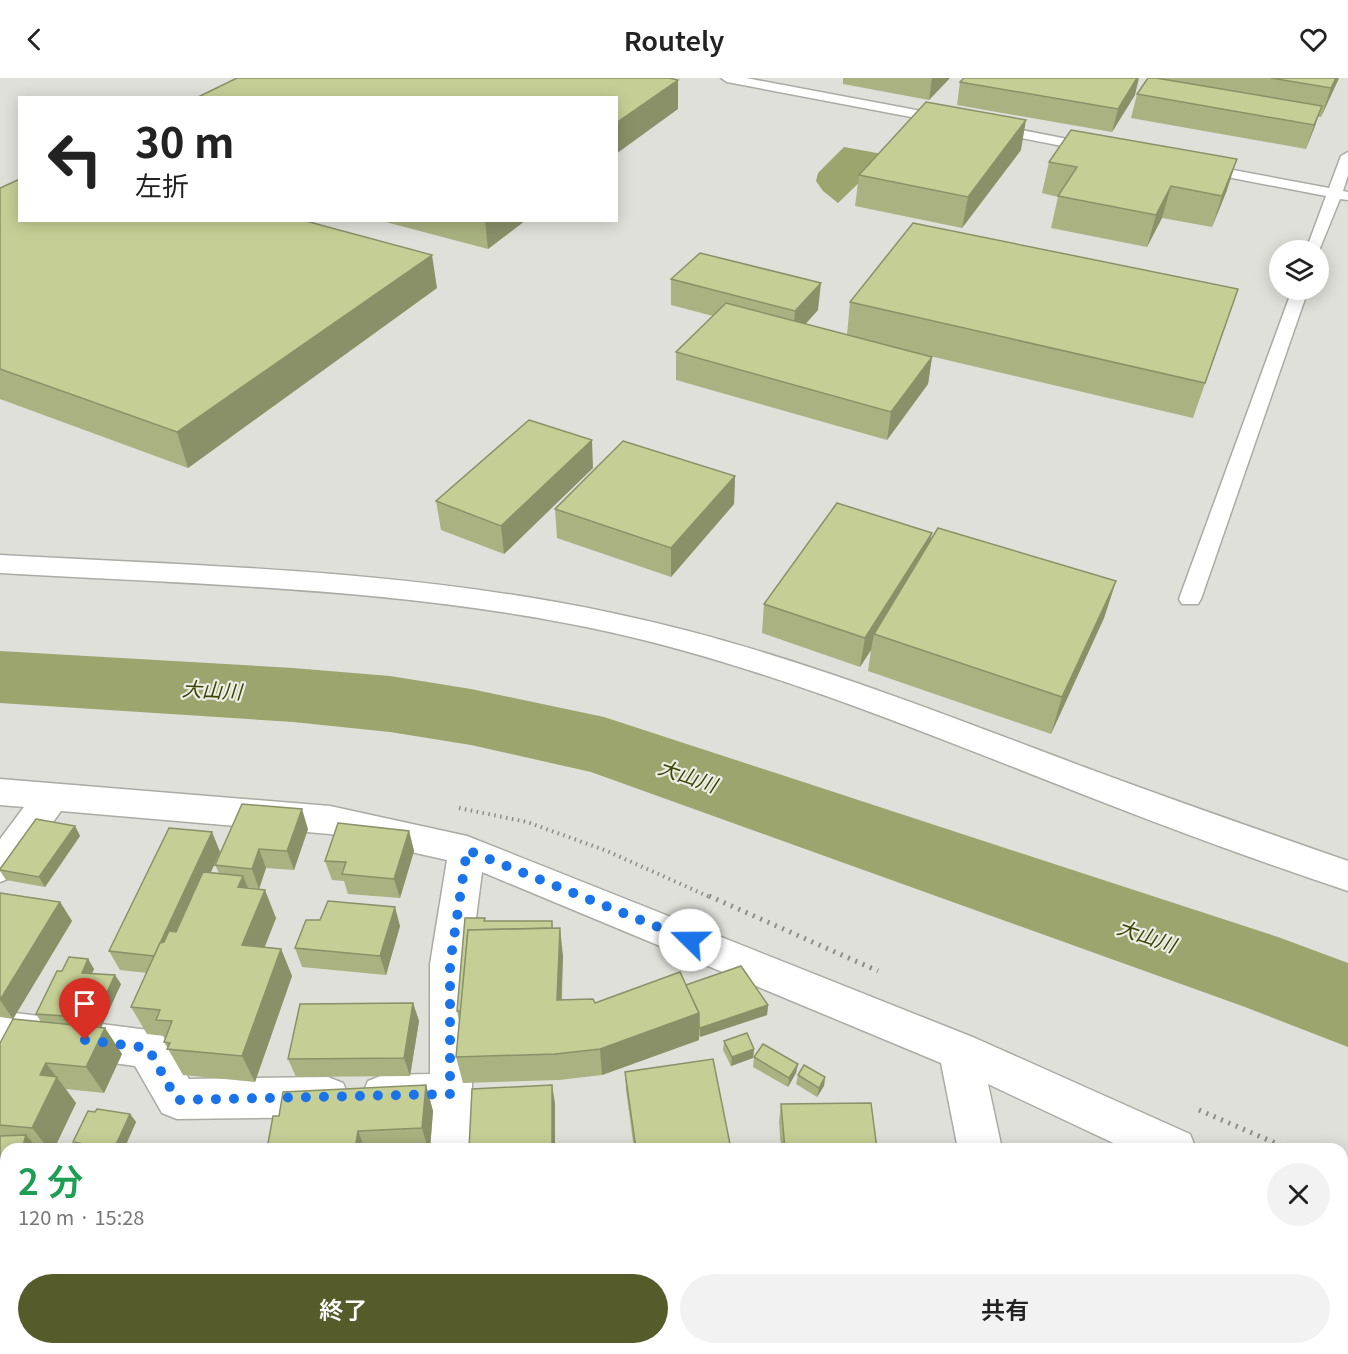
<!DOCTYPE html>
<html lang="ja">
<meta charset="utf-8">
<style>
:root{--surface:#fff;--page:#f2f2f2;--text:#222;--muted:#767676;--accent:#555c2a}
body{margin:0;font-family:Georgia,"Noto Sans JP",serif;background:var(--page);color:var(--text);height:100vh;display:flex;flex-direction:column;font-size:22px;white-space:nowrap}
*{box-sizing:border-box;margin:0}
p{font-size:20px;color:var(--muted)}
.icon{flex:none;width:33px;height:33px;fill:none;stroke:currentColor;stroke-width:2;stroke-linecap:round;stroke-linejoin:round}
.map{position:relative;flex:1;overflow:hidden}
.sheet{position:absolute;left:0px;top:1065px;width:1348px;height:212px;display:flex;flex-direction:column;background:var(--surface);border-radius:18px 18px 0 0;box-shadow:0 3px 15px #0003}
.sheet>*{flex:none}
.banner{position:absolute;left:18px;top:18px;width:600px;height:126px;border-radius:0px;box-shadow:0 3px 15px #0003;background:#fff;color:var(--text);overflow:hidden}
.fabs{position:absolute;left:1269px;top:162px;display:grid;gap:12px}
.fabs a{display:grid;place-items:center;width:60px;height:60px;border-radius:50%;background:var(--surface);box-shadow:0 3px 15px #0003;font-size:30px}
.pin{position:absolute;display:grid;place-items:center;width:51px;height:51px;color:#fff;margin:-62px -26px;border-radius:50% 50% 50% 0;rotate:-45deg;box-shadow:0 0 6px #0007}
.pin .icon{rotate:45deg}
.me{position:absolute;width:66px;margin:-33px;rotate:292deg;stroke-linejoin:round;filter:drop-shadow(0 0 4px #0008)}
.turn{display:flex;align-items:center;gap:21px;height:126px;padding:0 18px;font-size:27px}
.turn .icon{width:78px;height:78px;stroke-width:2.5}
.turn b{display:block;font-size:42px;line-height:51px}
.round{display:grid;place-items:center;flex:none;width:63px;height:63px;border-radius:32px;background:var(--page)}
.headline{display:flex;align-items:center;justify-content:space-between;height:102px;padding:0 18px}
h1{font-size:36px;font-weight:600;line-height:45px;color:#1e9e55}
.action{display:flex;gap:12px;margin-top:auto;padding:12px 18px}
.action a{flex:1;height:69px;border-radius:36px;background:var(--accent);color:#fff;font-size:24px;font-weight:600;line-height:69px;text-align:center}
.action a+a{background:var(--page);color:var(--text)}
header{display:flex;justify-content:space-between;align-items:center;height:78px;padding:0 18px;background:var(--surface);font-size:27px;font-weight:600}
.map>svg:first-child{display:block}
.water{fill:#9ca56d}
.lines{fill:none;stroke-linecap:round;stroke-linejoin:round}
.river{fill:#9ca56d;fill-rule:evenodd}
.lane-casing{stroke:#aaaba4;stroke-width:3}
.street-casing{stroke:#aaaba4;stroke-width:3}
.path-far1{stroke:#8b8d87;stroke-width:4;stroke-dasharray:1.5 4.5;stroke-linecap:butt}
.path{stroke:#8b8d87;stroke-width:5;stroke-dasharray:2 6;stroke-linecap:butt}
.lane{fill:#fff;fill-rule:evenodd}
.street{fill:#fff;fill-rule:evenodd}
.wall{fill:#a9b280}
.shaded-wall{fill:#8a9168}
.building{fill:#c5cf95;stroke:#8a9168;stroke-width:1.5}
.route{stroke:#1a73e8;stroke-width:10;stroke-dasharray:0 18}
.labels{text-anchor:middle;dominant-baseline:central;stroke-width:4.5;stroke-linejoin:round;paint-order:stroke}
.water-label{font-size:20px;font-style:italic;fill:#3f4600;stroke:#ecede6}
</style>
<header><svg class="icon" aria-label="back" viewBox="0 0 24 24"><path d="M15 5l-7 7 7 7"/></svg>Routely<svg class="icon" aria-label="heart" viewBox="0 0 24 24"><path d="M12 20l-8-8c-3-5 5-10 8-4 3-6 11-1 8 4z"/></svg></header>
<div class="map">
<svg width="1348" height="1276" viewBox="0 0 1348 1276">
<rect width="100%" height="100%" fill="#dee0d9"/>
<!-- water -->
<polygon class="water" points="844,69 888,77 838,125 823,113 816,103 818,95"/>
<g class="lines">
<!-- river -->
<polygon class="river" points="0,573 293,590 390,598 471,611 604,639 1278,859 1348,885 1348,969 1245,929 591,694 471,667 390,654 293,644 0,625"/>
<!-- lane casing -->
<g class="lane-casing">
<g id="lane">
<polygon points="721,0 746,0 948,38 954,42 948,46 727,4"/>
<polygon points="991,46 1093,66 1100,70 1093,74 986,53 984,50"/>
<polygon points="1348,74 1348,97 1343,113 1348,114 1348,122 1340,121 1318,175 1318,172 1306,172 1326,118 1201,94 1194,90 1201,86 1329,110 1341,78"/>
<polygon points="1292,212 1308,212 1201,521 1198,526 1182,526 1179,521"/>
</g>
</g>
<!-- street casing -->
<g class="street-casing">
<g id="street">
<path d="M0,477c204,11 411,15 612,58 163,34 318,96 472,154 88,33 176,63 264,94v30c-109,-36 -216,-77 -322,-119 -135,-53 -271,-107 -412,-139 -201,-45 -409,-48 -614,-60z"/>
<polygon points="0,701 330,728 467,758 975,960 1190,1056 1196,1071 1126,1071 988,1006 1002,1071 958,1071 941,985 482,794 470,886 473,1071 429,1071 429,1036 383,1037 368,1031 362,1017 368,1003 383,997 430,996 430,886 447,782 330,756 61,733 13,799 0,804 0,761 24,729 0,727"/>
<polygon points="0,933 148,952 163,958 189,1001 328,999 343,1005 349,1019 343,1033 328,1039 177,1041 162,1035 135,988 0,969"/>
<polygon points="1342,1125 1348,1127 1348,1174 1342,1172"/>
<rect x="422" y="1270" width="50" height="6"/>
<polygon points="995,1270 1044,1270 1045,1276 995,1276"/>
</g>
</g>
<!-- path-far1 -->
<polyline class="path-far1" points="459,730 527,744 607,773 712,820"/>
<!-- path -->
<g class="path">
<polyline points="709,818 878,893"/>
<polyline points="1199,1032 1289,1071"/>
<polyline points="1342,1094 1348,1096"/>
</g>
<!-- lane -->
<use href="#lane" class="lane"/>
<!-- street -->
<use href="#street" class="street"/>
</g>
<!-- wall -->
<g class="wall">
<polygon points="843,0 950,0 929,22 843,6"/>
<polygon points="1148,0 1339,0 1321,39 1318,39 1306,71 1131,40 1137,16"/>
<polygon points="960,4 1135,17 1112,54 957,27"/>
<polygon points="1021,72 962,150 855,128 859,97"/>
<polygon points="1049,84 1227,112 1212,149 1162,140 1147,169 1051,150 1058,119 1042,115"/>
<polygon points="0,110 437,210 188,390 0,321"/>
<polygon points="378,142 526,142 488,171"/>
<polygon points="671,201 818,232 805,246 847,257 850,224 1238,211 1193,340 913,274 932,279 928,306 887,362 676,302 676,274 713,238 671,227"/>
<polygon points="593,390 504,476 441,452 436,423"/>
<polygon points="735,398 734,426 671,499 557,460 555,431"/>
<polygon points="930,464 1116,503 1104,540 1051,656 868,593 871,572 860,589 762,555 764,526"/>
<polygon points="75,748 80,758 45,809 6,802 0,793 0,791"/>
<polygon points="308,751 294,792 266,790 259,811 248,809 276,840 265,869 281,871 292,898 255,1004 183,997 164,964 166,959 165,958 147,956 131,929 147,895 120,892 109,873 212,754 220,774 211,794 219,795 215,787"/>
<polygon points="409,753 414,773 400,820 348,816 344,803 332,802 325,783"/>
<polygon points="0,815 60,824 72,843 13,941 0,939"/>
<polygon points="485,840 485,843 552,843 553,850 563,878 562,922 595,925 686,907 768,927 767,937 700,959 699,957 699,962 602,997 559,1002 463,1005 456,979 459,943 457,933"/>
<polygon points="320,842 400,848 386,897 302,889 295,870"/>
<polygon points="88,881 94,891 92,895 121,906 101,949 105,950 122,976 104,1015 66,1011 76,1025 54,1071 6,1071 6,1246 0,1247 0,965 41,944 36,936 62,893"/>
<polygon points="413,925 419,943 410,998 296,999 288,981"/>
<polygon points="724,963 754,971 753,980 731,988 723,972"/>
<polygon points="754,979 798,986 796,995 788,1009 753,989"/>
<polygon points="625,994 731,1071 634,1071 626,1012"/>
<polygon points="798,997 825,999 824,1008 817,1019 796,1006"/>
<polygon points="426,1007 433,1033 430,1071 267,1071 279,1038"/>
<polygon points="781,1026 877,1071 781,1071 779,1044"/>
<polygon points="130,1036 136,1044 124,1071 78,1071 73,1064"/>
<polygon points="37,1270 178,1270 177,1276 36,1276"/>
<polygon points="290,1270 344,1270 294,1276"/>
<polygon points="829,1270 947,1270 948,1276 829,1276"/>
</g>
<!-- shaded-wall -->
<g class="shaded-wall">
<polygon points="932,0 950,0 929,22"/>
<polygon points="1137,0 1139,0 1135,17 1112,54 1118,31"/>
<polygon points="1336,0 1339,0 1321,39 1331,10"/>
<polygon points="678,2 678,31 616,76 616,45"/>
<polygon points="1322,28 1314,51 1306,71 1314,47"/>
<polygon points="1026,42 1021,72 962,150 968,119"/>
<polygon points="1237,81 1227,112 1212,149 1222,118"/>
<polygon points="1171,108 1162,140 1147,169 1156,137"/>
<polygon points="485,142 526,142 488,171"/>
<polygon points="432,177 437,210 188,390 177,354"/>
<polygon points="821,205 818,232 793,260 795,233"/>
<polygon points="932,279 928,306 887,362 891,334"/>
<polygon points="592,362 593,390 504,476 501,448"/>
<polygon points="735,398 734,426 671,499 671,470"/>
<polygon points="932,455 926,483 874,556 871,572 860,589 865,560"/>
<polygon points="1116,503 1104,540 1051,656 1062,619"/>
<polygon points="302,731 308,751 294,792 287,773"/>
<polygon points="75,748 80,758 45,809 39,799"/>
<polygon points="409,753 414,773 400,820 394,801"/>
<polygon points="212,754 220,774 164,896 154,878"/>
<polygon points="259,771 266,790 259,811 252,791"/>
<polygon points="243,798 255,826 238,809"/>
<polygon points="265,812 276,840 254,895 242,867"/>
<polygon points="60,824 72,843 13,941 0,922"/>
<polygon points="395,829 400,848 386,897 380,878"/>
<polygon points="560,850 563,878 560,949 557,922"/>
<polygon points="281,871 292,898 255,1004 242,978"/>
<polygon points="88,881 94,891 88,904 82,895"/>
<polygon points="115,897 121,906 101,950 95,940"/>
<polygon points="413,925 419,943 410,998 404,980"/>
<polygon points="768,927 767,937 700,959 700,950"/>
<polygon points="699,935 699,962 602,997 600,971"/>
<polygon points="105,950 122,976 104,1015 86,989"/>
<polygon points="754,971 753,980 731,988 732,979"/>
<polygon points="46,985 76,1025 54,1071 49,1071 32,1050 40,997"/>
<polygon points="798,986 796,995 788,1009 789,1000"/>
<polygon points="825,999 824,1008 817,1019 819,1010"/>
<polygon points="426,1007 433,1033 430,1071 428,1071 422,1050"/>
<polygon points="552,1007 555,1025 555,1071 552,1071"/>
<polygon points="130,1036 136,1044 124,1071 114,1071"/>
<polygon points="358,1053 365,1071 355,1071"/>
<polygon points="26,1057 38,1071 22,1071"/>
<polygon points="6,1116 6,1178 0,1184 0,1133"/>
<polygon points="6,1212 6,1235 1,1230"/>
<polygon points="156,1270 178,1270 177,1276 160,1276"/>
</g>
<!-- building -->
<g class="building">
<polygon points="237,0 669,0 678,2 616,45 616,20 196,20"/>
<polygon points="964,0 1137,0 1118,31 960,4"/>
<polygon points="1148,0 1156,0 1322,28 1314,47 1137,16"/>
<polygon points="1271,0 1336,0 1331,10"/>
<polygon points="926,24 1026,42 968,119 859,97"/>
<polygon points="1071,52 1237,81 1222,118 1171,108 1156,137 1058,118 1077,89 1049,84"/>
<polygon points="20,101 20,142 302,142 432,177 177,354 0,291 0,110"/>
<polygon points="913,145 1238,211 1205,305 850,224"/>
<polygon points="700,175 821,205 795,233 671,201"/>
<polygon points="726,225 932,279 891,334 676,274"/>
<polygon points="529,342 592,362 501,448 436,423"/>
<polygon points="623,363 735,398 671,470 555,431"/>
<polygon points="837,425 932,455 865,560 764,526"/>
<polygon points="938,450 1116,503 1062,619 874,556"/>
<polygon points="242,726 302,731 287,773 259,771 252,791 215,787"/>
<polygon points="36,741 75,748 39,799 0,792 0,791"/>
<polygon points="338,745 409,753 394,801 342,796 346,784 325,783"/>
<polygon points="169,750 212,754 154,878 109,873"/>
<polygon points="203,794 243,798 238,809 265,812 242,867 281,871 242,978 167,971 170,965 164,964 172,943 156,942 160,932 131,929 160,865 164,864 169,853 176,854"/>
<polygon points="0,815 60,824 0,922"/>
<polygon points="328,823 395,829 380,878 295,870 306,842 320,842"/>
<polygon points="465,840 485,840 484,843 552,843 552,850 468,852 461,933 457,933"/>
<polygon points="560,850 557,922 593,921 595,925 680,894 699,935 600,971 555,976 456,979 468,852"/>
<polygon points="69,879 88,881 82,895 115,897 95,940 36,936 57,893 62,893"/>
<polygon points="741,888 768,927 700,950 699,948 699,935 686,907"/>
<polygon points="413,925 404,980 288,981 300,926"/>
<polygon points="13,941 105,950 86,989 46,985 40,997 57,999 32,1050 0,1047 0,965"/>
<polygon points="747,955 754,971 732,979 724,963"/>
<polygon points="763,966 798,986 789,1000 754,979"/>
<polygon points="713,981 731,1071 636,1071 625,994"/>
<polygon points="804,987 825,999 819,1010 798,997"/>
<polygon points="426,1007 422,1050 358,1053 355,1071 267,1071 273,1038 279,1038 283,1014"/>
<polygon points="552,1007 552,1071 469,1071 472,1011"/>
<polygon points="871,1025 877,1071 785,1071 781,1026"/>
<polygon points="97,1031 130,1036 114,1071 95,1071 79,1069 80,1065 73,1064 88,1033 95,1034"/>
<polygon points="26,1057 22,1071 6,1071 6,1116 0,1133 0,1058"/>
<polygon points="264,1069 263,1071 218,1071"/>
<polygon points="0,1175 6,1175 6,1212 0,1230"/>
<polygon points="37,1270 156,1270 138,1272 137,1276 36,1276"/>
<polygon points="461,1270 581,1270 581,1272 611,1270 612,1276 461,1276"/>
<rect x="691" y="1270" width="92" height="6"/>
<polygon points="836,1270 947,1270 948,1276 836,1276"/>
</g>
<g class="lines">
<!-- route -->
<polyline class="route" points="85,962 148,970 177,1022 450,1016 450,886 467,772 690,862"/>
</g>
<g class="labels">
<!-- water labels -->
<g class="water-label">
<text transform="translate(212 611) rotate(3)">大山川</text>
<text transform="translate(688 697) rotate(19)">大山川</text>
<text transform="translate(1147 857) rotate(19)">大山川</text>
</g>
</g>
</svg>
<div class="fabs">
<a><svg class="icon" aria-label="layers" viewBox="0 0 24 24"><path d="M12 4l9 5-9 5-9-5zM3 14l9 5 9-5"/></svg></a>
</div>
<div class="pin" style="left:85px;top:962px;background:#d93025"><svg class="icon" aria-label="arrive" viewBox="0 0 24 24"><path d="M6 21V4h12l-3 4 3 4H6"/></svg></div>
<svg class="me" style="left:690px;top:862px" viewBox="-20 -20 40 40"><circle r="19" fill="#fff"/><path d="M0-13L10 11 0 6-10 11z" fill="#1a73e8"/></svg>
<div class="banner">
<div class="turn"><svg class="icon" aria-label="left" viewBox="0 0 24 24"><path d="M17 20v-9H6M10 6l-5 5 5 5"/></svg><div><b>30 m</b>左折</div></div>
</div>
<section class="sheet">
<div class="headline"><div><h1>2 分</h1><p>120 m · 15:28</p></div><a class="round"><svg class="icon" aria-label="close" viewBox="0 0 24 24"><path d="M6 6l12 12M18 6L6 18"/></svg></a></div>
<div class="action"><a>終了</a><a>共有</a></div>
</section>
</div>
